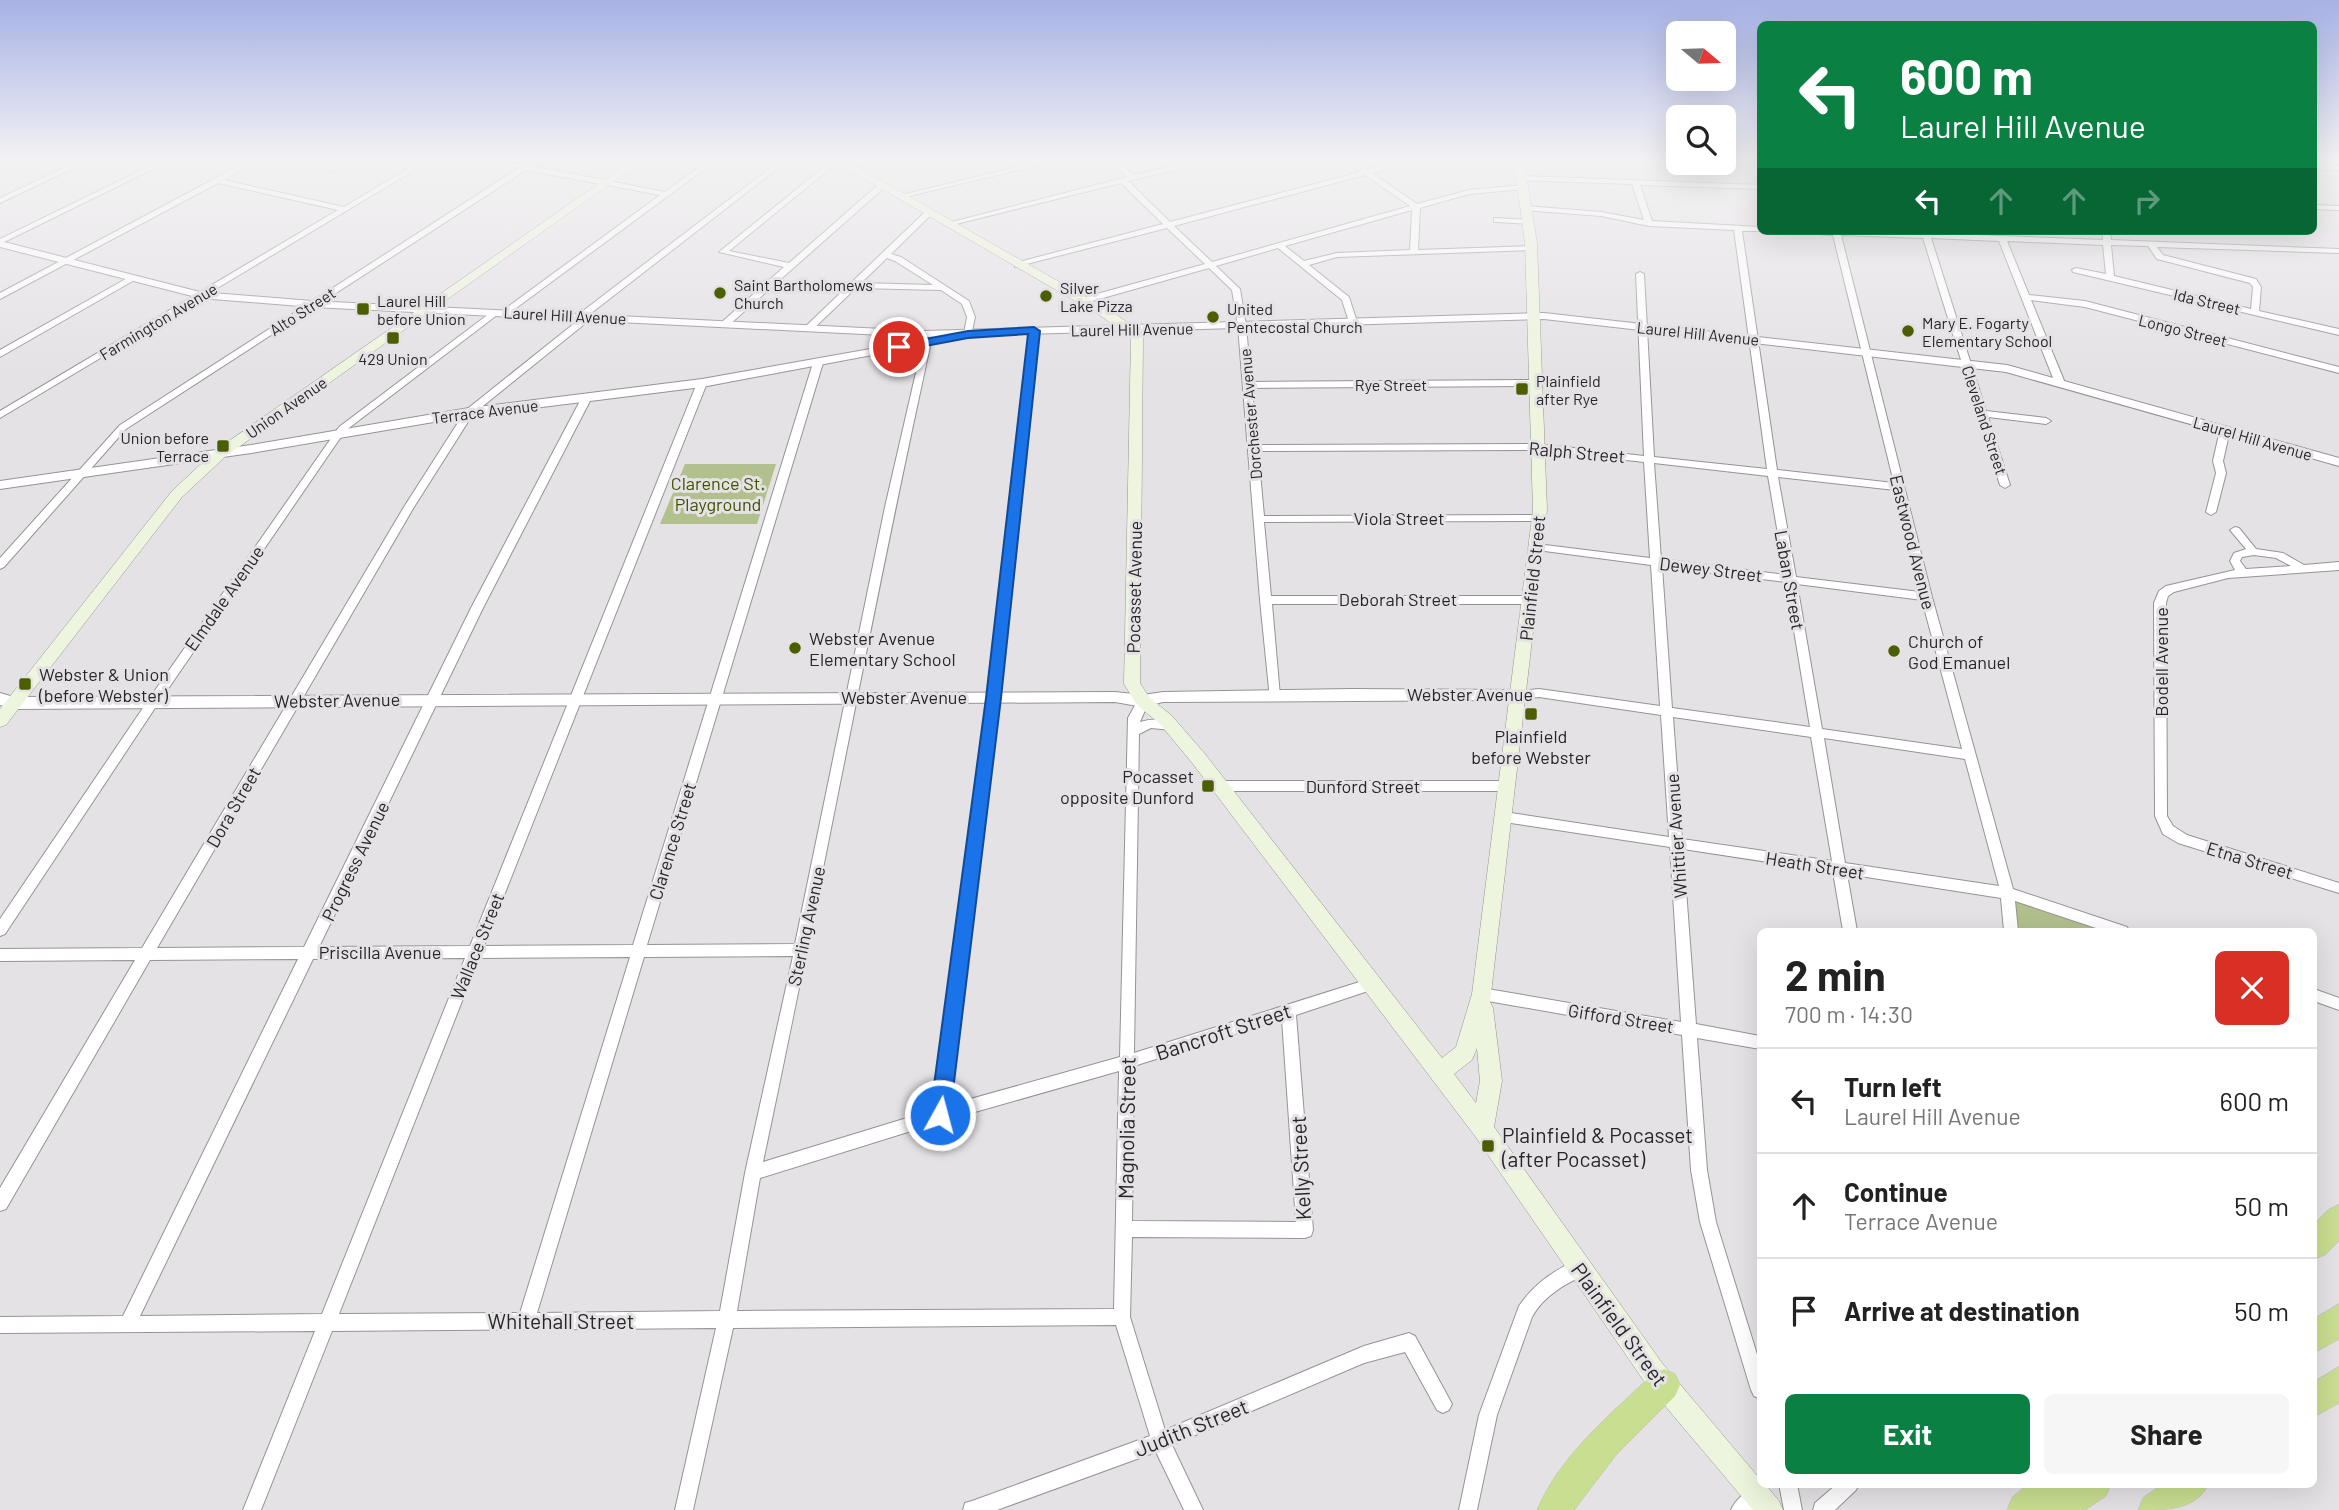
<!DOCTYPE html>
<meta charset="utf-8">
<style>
:root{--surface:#fff;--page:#f6f6f6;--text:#222;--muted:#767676;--line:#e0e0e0;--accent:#0b8043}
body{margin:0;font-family:Barlow,sans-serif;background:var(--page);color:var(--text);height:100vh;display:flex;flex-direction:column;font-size:26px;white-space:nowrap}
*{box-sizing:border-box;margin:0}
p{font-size:23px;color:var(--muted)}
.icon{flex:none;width:38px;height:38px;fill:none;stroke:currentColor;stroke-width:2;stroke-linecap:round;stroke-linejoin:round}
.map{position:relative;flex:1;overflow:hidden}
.sheet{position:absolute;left:1757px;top:928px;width:560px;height:560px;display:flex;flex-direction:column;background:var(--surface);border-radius:10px;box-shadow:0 7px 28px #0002}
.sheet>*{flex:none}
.hud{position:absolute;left:1757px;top:21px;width:560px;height:214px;border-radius:10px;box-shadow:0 7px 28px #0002;background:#0b8043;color:#fff;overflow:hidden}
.needle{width:46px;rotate:109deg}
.tools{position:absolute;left:1666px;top:21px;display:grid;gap:14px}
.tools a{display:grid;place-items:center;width:70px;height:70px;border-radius:10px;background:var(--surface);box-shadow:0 7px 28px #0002;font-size:35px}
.pin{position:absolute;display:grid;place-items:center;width:60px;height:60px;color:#fff;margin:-30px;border:4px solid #fff;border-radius:50%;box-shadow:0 2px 7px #0007}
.me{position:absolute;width:77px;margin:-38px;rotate:7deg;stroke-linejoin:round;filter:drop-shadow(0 0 5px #0008)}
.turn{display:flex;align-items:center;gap:24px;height:147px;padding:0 28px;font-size:32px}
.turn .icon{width:91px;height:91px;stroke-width:2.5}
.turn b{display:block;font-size:49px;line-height:60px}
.lanes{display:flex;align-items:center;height:66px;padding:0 28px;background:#0003;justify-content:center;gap:35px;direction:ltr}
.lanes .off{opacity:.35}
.round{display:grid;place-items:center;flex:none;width:74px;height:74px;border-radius:10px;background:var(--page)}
.summary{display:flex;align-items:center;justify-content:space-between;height:119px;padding:0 28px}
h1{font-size:42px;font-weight:700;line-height:52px}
.button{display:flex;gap:14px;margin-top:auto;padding:14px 28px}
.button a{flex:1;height:80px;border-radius:10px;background:var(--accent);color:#fff;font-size:28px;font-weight:700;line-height:80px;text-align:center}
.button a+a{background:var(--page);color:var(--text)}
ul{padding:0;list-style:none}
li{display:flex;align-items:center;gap:21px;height:105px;padding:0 28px;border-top:2px solid var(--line)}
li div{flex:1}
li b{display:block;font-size:26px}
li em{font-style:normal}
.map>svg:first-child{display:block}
.green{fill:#b1c08c}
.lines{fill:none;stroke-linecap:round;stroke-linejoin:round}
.minor-casing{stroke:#969396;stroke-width:2}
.tertiary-casing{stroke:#969396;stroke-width:2}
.secondary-casing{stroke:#969396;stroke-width:1}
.motorway-casing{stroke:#bebebe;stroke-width:1}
.minor{fill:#fff;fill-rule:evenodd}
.tertiary{fill:#fff;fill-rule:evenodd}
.secondary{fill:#eef5de;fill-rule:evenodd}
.motorway{fill:#c8de90;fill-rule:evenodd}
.route{fill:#1a73e8;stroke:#114b97;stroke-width:2}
.poi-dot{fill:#4c5e02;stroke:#e5e2e5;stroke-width:2.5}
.labels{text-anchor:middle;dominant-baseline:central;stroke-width:6;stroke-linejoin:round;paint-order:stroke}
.far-poi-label{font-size:16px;fill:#282728;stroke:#e5e2e5;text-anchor:start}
.far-street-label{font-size:16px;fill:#282728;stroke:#e5e2e5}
.street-label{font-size:18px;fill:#282728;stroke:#e5e2e5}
.park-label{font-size:18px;fill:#425201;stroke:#e5e2e5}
.poi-label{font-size:18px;fill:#282728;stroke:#e5e2e5;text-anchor:start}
.near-street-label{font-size:21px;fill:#282728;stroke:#e5e2e5}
.near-poi-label{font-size:21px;fill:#282728;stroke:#e5e2e5;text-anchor:start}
</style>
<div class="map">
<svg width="2339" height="1510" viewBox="0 0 2339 1510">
<rect width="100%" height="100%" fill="#e5e2e5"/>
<!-- green -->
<g class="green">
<polygon points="685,464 776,464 757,524 660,524"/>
<polygon points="2011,896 2123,931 2012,931"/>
</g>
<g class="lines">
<!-- minor casing -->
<g class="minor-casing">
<g id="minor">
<polygon points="0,162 10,162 0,166"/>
<polygon points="77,162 86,162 0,203 0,198"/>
<polygon points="158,162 167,162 0,244 0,239"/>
<polygon points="246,162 255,162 224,180 344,207 419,162 428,162 0,418 0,411 338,210 218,183 0,299 0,293"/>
<polygon points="337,162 346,162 332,171 326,171 326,167"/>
<polygon points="496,162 524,165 529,162 536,162 532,166 665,192 706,162 714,162 508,314 501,312 345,431 157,705 5,934 0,936 0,919 149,699 339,427 494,310 501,312 660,195 526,170 126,429 4,567 0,569 0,558 120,425 519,168 496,164"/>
<path d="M778,162h8l-196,152 3,2 -1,2 -119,96 -59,93 -257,441 147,-1 167,-339 110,-209 5,-3 5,3 -108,209 -164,339 151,-1 227,-563 5,-3 5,3 -223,563 149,-1 180,-582 5,-3 5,3 -176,582 148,-1 90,-437 38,-165 4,-3 4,3c-60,273 -110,547 -168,820l170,-52 55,-412 42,-367 7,-2 -37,369 -51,407 171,-48 8,-339 11,-20h8l2,3 -9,21c13,-4 23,-3 36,1l2,3 -6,4 -21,-2 -12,6 -5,319 238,-75 5,2 2,4 -2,4 -81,27 17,215 -2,6 -6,2 -173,-1 -2,80 35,113 199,-84 45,-13 6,3 37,68 -3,6 -6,3 -6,-3 -32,-58 -41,11 -192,82 31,65h-19l-28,-58 -159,58h-34l2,-7 7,-2 178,-65 -34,-111 -383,3 -40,182h-18l41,-182 -384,3 -71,179h-18l72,-179 -315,2v-16l123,-1 175,-357 -148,1 -144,249 -6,2v-23l135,-228 -135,1v-12l142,-1 262,-441 62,-97 115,-92 -3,-2 1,-2zM793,956l-48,217 -25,138 -183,2 107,-356zM630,957l-110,356 -181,1 140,-356zM465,958l-143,356 -182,2 173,-357zM1282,1019l14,203 -164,-1 2,-155zM1119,1071l-5,238 -377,2 23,-133 180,-56z"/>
<polygon points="830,162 838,162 729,251 789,263 879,184 886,186 729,325 723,325 723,321 784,267 719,252"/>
<polygon points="885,162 897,162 856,172 852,170"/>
<polygon points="1039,162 1051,162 901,198 897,196"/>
<path d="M1110,162h7l17,13 56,-13h10v2l-72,17 42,41 190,-50 -12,-10h7l12,8 31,-8h10v2l-36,9 45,31 52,-14 54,-5 4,2 -4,2 -54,5 -49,14 -2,42 114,-4h3v4l-198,7 -28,8 40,32 8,25 -1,2 -7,-2 -7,-22 -64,-52 -62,18 24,23 6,37 5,56 285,-2 5,3 -5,3 -284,2 5,57 281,-1 106,12 -8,-182 4,-2 4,2 10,183 113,12 -33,-239 -85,-4 -48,-10 -78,-6 -1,-2 4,-2 75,6 43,8 -12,-36 -113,-4 -1,-2 4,-2 238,9v4l-120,-4 12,36 108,6v4h-18l35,239 117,13 -61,-248 -35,-2 -4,-2 132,2 177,7 -1,-9h8l1,9 228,9v4l-182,-6 6,8 93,24 5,8 -2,24 80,18v6l-266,-63 -1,-2 4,-2 30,6 -3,-29 -96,-4 22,54 56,6 254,66v6l-254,-66 -54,-7 34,83 -5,3 -5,-3 -56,-142 -68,-3 55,173 60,7 5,3 -5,3 -58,-7 22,68 -5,3 -5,-3 -77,-247 -82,-3 91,362 81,292 114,38 2,4h-24l-90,-30 3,30h-14l-3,-33 -154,-24 10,57h-14l-10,-59 -150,-23 13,175 64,12v13l-63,-11 10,132 9,52 44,142v35l-6,-3 -3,-6 -51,-168 -9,-52 -9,-135 -200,-35 -5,-2 -2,-4 2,-4 5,-2 199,34 -11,-175 -166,-25 -5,-1 -1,-4 1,-4 5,-1 165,25 -8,-122 -122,-18 -20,2 -6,-4 6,-4 20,-2 121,17 -9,-141 -114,-15 -5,-3 5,-3 113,14 -6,-96 -106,-12 -280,1 6,65 275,-1 5,3 -5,3 -275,1 7,74h259l5,4 -5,4h-258l8,92 -6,4 -4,-1 -10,-99 -22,-274 -6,-36 -23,-22 -124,35h-6v-4l126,-35 -38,-36 -152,39v-4l148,-39 -42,-41 -173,43 -4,-2 183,-47zM1365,175l45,31 -198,56 -38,-36zM1412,210l-2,40 -73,3 -33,8 -19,-15zM2111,245l37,1 9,13 93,24 3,4 -2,22 -137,-33zM1654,463l114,13 17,99 -124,-16zM1778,477l117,13 25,102 -124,-15zM1662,567l124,15 24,145 -138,-19zM1797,584l125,16 40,149 -140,-20zM1673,717l138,20 21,124 -150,-22zM1824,738l141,21 34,127 -154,-23z"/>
<polygon points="2314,165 2339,166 2339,170 2314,169"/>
<polygon points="2314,205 2339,206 2339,210 2314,209"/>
<path d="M926,211l7,2 -42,41 10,3 68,44 6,16 -4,19 -7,-2 3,-17 -5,-13 -21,-14 -85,-2 -44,42h-6v-4zM887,258l8,3 38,24 -72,-2z"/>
<polygon points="1494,218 1529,220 1533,222 1529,224 1497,222 1494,222"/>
<polygon points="131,276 138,278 0,357 0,350"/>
<polygon points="2225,427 2230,430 2223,461 2226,473 2216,512 2211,515 2206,512 2216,473 2213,461 2220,430"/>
<path d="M2235,527l4,1 17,21 27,4 21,12 35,-3v8l-111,8 -54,14 -6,4 -2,7 1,213 6,10 14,9 152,48v10l-161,-50 -15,-9 -8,-18 -1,-213 5,-12 7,-5 69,-16 -5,-9 4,-8 12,-4 -16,-19zM2254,555l22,3 15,8 -45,3 -6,-8 2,-4z"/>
<polygon points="1219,781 1507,781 1511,783 1513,786 1511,789 1507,791 1219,791 1215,789 1213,786 1215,783"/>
<polygon points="2314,989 2339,998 2339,1010 2314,1001"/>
<path d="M1580,1259l6,2 2,6c-4,11 -23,16 -32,24 -10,7 -18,15 -24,26l-35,98 -20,95h-18l20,-95 40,-109c15,-22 36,-37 61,-47z"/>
<polygon points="1779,1484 1797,1484 1802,1510 1784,1510"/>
<polygon points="1837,1484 1859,1484 1856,1490 1835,1510 1813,1510 1815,1503"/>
<path d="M1757,1486l6,3 3,6 -3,6 -9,9h-23c4,-10 16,-20 26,-24z"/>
</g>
</g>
<!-- tertiary casing -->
<g class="tertiary-casing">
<g id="tertiary">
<polygon points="0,241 200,292 312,301 924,331 1544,313 2007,365 2339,458 2339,466 2006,372 1544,319 924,337 312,307 200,298 0,247"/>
<polygon points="932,338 936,339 936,343 702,387 469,416 251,453 0,489 0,481 251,445 469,408 702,379"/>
<polygon points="1351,689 1519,690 1527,695 1519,700 1163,702 1143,707 1115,702 14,709 0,705 0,693 14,697 1115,692 1143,695 1163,692"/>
</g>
</g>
<!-- secondary casing -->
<g class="secondary-casing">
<g id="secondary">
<polygon points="630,162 641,162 226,456 182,497 6,725 0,727 0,709 172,491 216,450"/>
<path d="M836,162h12l261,148 24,16 10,11 -3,346 9,14 23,19 33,38 237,304 14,-11 16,-53 61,-484 -8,-267 -11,-81h10l13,81 10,267 -57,492 3,6 9,73 -8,46 168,236 98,116v5h5l14,17 4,9h-30l-109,-129 -169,-245 -282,-372 -33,-40 -23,-19 -13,-21 7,-346 -30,-22zM1477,1048l3,33 -4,22 -22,-29 18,-14z"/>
</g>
</g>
<!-- motorway casing -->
<g class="motorway-casing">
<g id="motorway">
<polygon points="2339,1205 2339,1241 2325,1255 2314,1259 2314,1224 2328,1210"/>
<polygon points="2339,1304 2339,1339 2314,1353 2314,1319"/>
<polygon points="2339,1367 2339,1403 2314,1417 2314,1382"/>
<path d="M1664,1369l11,5 5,11 -5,11 -59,59 -42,55h-37c23,-55 74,-96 116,-136z"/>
<polygon points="2028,1484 2111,1484 2106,1496 2085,1510 2007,1510 2012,1498"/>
<path d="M2163,1484h46c-13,26 -42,26 -71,26l5,-12z"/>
</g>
</g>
<!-- minor -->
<use href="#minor" class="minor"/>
<!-- tertiary -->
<use href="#tertiary" class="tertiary"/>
<!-- secondary -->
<use href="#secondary" class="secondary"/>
<!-- motorway -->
<use href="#motorway" class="motorway"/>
</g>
<!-- sky -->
<linearGradient id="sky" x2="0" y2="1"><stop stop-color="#a7b2e6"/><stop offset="0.43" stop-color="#f3f2f3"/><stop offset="1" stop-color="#f3f2f3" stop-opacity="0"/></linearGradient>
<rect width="2339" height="373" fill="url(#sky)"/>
<!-- route -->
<polygon class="route" points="1034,327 1040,331 1001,698 950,1115 947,1121 940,1124 933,1121 930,1115 986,698 1028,334 968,338 899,351 893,347 899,344 968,331"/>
<!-- markers -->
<g class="poi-dot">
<circle cx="720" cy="293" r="7"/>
<circle cx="1046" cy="296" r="7"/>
<rect x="356" y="302" width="14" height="14" rx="3.5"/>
<circle cx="1213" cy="317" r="7"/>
<circle cx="1908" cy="331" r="7"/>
<rect x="386" y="331" width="14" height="14" rx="3.5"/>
<rect x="1515" y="382" width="14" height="14" rx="3.5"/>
<rect x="216" y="439" width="14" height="14" rx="3.5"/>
<circle cx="795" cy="648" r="7"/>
<circle cx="1894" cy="651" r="7"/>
<rect x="18" y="677" width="14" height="14" rx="3.5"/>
<rect x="1524" y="707" width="14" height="14" rx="3.5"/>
<rect x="1201" y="779" width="14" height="14" rx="3.5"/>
<rect x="1481" y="1139" width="14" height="14" rx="3.5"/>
</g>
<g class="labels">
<!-- far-poi labels -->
<g class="far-poi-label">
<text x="734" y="284">Saint Bartholomews<tspan x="734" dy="18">Church</tspan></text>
<text x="1060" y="287">Silver<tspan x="1060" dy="18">Lake Pizza</tspan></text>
<text x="377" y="300">Laurel Hill<tspan x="377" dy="18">before Union</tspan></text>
<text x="1227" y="308">United<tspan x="1227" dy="18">Pentecostal Church</tspan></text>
<text x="1922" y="322">Mary E. Fogarty<tspan x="1922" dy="18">Elementary School</tspan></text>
<text x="393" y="358" text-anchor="middle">429 Union</text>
<text x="1536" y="380">Plainfield<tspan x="1536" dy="18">after Rye</tspan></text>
<text x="209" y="437" text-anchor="end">Union before<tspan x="209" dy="18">Terrace</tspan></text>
</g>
<!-- far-street labels -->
<g class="far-street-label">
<text transform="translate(2207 301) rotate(13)">Ida Street</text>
<text transform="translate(302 311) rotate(-33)">Alto Street</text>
<text transform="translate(565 315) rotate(3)">Laurel Hill Avenue</text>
<text transform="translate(158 321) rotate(-31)">Farmington Avenue</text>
<text transform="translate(1132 329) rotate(-1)">Laurel Hill Avenue</text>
<text transform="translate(2183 330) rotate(14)">Longo Street</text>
<text transform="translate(1698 333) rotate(6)">Laurel Hill Avenue</text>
<text x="1391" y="384">Rye Street</text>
<text transform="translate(286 407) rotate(-35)">Union Avenue</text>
<text transform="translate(485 411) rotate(-7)">Terrace Avenue</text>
<text transform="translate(1250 414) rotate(-95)">Dorchester Avenue</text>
<text transform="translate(1985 420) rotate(72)">Cleveland Street</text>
<text transform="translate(2253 438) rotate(16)">Laurel Hill Avenue</text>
</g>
<!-- street labels -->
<g class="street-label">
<text transform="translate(1577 452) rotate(5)">Ralph Street</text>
<text x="1399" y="518">Viola Street</text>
<text transform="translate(1913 542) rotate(76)">Eastwood Avenue</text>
<text transform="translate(1711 569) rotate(7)">Dewey Street</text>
<text transform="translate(1532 578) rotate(-84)">Plainfield Street</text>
<text transform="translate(1790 580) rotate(80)">Laban Street</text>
<text transform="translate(1134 587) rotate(-89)">Pocasset Avenue</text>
<text transform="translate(224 598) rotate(-55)">Elmdale Avenue</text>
<text x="1398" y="599">Deborah Street</text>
<text transform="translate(2161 662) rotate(-90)">Bodell Avenue</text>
<text x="1470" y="694">Webster Avenue</text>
<text x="904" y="697">Webster Avenue</text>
<text transform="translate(337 700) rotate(-1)">Webster Avenue</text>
<text x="1363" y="786">Dunford Street</text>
<text transform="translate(233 807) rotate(-60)">Dora Street</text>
<text transform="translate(1676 836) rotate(-94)">Whittier Avenue</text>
<text transform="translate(672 841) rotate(-73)">Clarence Street</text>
<text transform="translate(2250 860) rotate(17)">Etna Street</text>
<text transform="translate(355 861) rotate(-64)">Progress Avenue</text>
<text transform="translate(1815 865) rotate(9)">Heath Street</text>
<text transform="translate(806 926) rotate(-78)">Sterling Avenue</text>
<text transform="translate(477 946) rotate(-68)">Wallace Street</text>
<text x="380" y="952">Priscilla Avenue</text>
<text transform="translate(1621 1018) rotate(9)">Gifford Street</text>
</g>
<!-- park labels -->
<g class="park-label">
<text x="718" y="483">Clarence St.<tspan x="718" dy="21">Playground</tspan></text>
</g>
<!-- poi labels -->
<g class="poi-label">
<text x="809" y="638">Webster Avenue<tspan x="809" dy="21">Elementary School</tspan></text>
<text x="1908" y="641">Church of<tspan x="1908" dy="21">God Emanuel</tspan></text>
<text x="39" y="674">Webster &amp; Union<tspan x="39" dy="21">(before Webster)</tspan></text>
<text x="1531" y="736" text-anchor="middle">Plainfield<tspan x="1531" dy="21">before Webster</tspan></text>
<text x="1194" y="776" text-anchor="end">Pocasset<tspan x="1194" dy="21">opposite Dunford</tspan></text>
</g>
<!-- near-street labels -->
<g class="near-street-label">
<text transform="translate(1223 1031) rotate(-18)">Bancroft Street</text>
<text transform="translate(1126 1128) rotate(-89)">Magnolia Street</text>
<text transform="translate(1300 1168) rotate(-93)">Kelly Street</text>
<text x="561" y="1320">Whitehall Street</text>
<text transform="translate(1620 1324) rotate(54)">Plainfield Street</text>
<text transform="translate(1191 1427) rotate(-22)">Judith Street</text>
</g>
<!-- near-poi labels -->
<g class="near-poi-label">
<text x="1502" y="1134">Plainfield &amp; Pocasset<tspan x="1502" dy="24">(after Pocasset)</tspan></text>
</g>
</g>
</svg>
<div class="tools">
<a><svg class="needle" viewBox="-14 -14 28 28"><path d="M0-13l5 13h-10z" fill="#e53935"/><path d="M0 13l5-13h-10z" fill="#767676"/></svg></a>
<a><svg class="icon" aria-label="search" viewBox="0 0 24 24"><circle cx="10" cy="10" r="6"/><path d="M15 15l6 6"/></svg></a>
</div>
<div class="pin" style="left:899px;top:347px;background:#d93025"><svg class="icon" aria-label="arrive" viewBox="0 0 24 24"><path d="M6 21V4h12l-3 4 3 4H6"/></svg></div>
<svg class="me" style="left:940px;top:1115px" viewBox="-20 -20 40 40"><circle r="17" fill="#1a73e8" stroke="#fff" stroke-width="3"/><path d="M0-11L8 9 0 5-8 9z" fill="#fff"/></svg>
<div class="hud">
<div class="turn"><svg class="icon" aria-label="left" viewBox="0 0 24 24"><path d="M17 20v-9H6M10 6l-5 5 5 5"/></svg><div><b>600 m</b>Laurel Hill Avenue</div></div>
<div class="lanes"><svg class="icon" aria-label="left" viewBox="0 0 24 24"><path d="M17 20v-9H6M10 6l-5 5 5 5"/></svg><svg class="icon off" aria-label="ahead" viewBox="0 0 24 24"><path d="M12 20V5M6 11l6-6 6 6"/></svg><svg class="icon off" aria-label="ahead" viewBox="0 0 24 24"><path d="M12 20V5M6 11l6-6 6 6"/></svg><svg class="icon off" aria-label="right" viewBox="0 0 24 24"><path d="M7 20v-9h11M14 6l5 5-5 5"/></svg></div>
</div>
<section class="sheet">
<div class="summary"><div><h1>2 min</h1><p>700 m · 14:30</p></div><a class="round" style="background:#d93025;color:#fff"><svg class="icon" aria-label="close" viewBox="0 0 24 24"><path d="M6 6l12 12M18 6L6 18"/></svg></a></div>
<ul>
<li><svg class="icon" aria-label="left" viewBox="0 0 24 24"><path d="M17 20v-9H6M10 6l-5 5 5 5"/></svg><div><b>Turn left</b><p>Laurel Hill Avenue</p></div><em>600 m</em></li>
<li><svg class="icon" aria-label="ahead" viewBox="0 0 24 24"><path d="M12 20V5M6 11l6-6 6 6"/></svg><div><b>Continue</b><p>Terrace Avenue</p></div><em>50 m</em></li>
<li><svg class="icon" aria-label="arrive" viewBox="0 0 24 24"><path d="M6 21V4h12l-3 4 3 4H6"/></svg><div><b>Arrive at destination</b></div><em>50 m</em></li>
</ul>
<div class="button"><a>Exit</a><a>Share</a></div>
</section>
</div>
